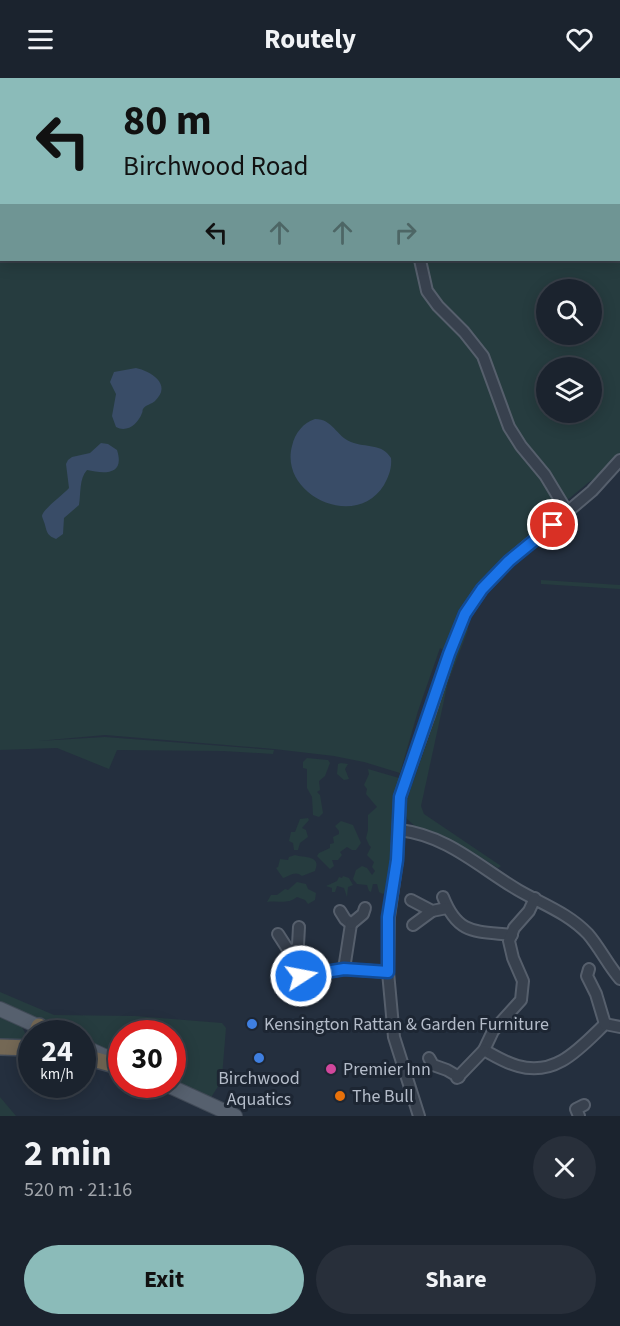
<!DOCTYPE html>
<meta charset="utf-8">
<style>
:root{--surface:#1b232e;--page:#282f3a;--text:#f1f3f6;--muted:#a0a4aa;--line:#39404a;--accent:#8bbbb9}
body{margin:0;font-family:"Source Sans 3",sans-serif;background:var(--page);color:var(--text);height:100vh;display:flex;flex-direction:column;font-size:22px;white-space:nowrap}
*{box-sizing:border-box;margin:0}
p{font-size:20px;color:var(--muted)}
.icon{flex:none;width:33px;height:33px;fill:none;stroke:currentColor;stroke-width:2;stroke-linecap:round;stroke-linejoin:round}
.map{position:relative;height:1038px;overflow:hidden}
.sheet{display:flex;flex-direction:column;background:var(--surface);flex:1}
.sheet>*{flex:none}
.top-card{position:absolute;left:0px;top:0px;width:621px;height:183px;box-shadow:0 3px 15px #0003,0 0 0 2px var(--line);background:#8bbbb9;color:#111;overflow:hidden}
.buttons{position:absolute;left:536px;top:201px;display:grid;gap:12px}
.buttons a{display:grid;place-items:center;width:66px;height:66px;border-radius:50%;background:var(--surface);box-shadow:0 3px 15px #0003,0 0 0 2px var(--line);font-size:30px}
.speed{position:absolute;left:18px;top:942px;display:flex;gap:12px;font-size:30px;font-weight:700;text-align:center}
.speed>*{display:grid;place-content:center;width:78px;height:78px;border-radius:50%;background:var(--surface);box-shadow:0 3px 15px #0003,0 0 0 2px var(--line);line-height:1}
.speed small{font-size:15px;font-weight:400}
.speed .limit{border:9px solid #d22;background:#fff;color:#111}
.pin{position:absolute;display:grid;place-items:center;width:51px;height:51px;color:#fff;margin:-26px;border:3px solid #fff;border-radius:50%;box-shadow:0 2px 6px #0007}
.me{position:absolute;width:66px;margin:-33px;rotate:79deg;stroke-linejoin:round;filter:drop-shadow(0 0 4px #0008)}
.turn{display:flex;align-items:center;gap:21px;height:126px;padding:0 24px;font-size:27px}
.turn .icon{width:78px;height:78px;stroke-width:2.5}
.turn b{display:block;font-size:42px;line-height:51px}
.lanes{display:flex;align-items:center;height:57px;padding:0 24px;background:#0003;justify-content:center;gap:30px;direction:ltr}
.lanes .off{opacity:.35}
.round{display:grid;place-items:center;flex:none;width:63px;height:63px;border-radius:32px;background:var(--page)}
.overview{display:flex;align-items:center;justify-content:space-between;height:102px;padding:0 24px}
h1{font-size:36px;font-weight:700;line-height:45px}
.button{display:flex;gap:12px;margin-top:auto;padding:12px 24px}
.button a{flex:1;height:69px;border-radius:36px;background:var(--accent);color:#111;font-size:24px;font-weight:700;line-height:69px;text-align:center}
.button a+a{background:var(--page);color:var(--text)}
header{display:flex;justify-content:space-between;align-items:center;height:78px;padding:0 24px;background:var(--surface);font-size:27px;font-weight:700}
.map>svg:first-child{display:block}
.green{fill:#263c3f;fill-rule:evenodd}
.water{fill:#394c67}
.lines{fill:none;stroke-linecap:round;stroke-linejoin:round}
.minor-casing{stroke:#565f6c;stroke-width:14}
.major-casing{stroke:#414a57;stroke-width:16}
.highway-casing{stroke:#434c59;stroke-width:18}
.minor{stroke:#38414e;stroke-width:10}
.major{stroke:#56606e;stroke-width:14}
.highway{stroke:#746855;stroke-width:15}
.route-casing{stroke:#114b97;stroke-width:15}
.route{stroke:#1a73e8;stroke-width:10}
.shop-dot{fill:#3f7fe0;stroke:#1d2633;stroke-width:2}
.hotel-dot{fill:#d1479c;stroke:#1d2633;stroke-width:2}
.food-dot{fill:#e8710a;stroke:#1d2633;stroke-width:2}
.labels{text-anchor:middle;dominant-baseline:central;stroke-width:6;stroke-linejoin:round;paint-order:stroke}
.poi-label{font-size:18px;fill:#b4bcc9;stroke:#1d2633;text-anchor:start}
</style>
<header><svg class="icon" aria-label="menu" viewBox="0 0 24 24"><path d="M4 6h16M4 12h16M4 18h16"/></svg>Routely<svg class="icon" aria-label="heart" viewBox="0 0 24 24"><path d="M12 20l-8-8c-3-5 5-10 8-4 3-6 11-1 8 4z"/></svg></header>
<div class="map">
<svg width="620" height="1038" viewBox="0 0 620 1038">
<rect width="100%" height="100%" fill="#242f3e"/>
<!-- green -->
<g class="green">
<path d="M0,0h620v382l-7,9 -24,13 -24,20 -8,-7v13l3,3 -51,45 -64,95 -5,-3 -22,63 -18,62 -36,-11 -30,-6 -60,-7 -169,-14 -67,6 67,-4 169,13 -1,4 -50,-3 -106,-1 -8,19 -52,-21 -57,2zM2,2h618v180h-618zM546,212h45v44h-45zM546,290h45v44h-45z"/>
<polygon points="541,502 620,507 620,511 541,506"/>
<polygon points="467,547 468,552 448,604 421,728 424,736 501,788 498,790 469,772 416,749 407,741 405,735 406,724 434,644 446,597"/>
<polygon points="307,680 328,682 330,685 325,698 319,703 320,712 317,714 320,717 323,735 319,739 313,737 312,719 307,710 307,691 303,690 303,684"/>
<polygon points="341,685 348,686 345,691 349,701 344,702 337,696 338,686"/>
<polygon points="368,691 399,700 394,730 396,753 392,795 386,806 387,812 383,816 379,814 377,806 373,806 371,814 369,813 367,807 357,806 353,801 356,792 362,788 367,790 372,797 375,793 372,789 374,784 367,777 371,769 369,767 366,760 368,752 368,737 377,729 366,716 367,711 364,707 369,696"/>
<polygon points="308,740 309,742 302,750 306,752 308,759 300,765 298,772 294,772 293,765 289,763 291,754 295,754 300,741"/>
<polygon points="341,743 353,747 361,765 356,772 352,772 347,769 340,774 342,777 338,782 332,782 334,788 330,791 317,778 319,775 330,770 330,766 334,765 333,759 339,756 339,753 335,748"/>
<path d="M295,777c9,3 27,0 20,16l-13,5c-7,-6 -12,0 -19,2l-7,-10 2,-1 2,-8 8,1 1,-3z"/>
<polygon points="343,798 349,800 353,807 348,809 347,819 344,810 337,808 335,814 332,814 332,810 326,808 337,803 339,799 342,800"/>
<path d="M297,804l9,2 2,5 8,4 -1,7 -7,4 -3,-4 -8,-3c-10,8 -19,3 -30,5l4,-7h6l8,-6 3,1z"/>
<polygon points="0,914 54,937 135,938 222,945 226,950 222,999 219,1007 210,1021 173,1004 172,956 122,956 121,981 83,963 82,956 66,955 0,926"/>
<path d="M0,938l21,9 5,10c-5,9 -17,7 -26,7z"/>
<polygon points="0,1019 16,1038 0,1038"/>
</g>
<!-- water -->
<g class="water">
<path d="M136,290c14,3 37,16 19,33 -3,3 -10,4 -12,8 -1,1 0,3 -1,4 -4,11 -15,20 -26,14l-4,-11 4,-22 -6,-12 4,-10z"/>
<path d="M315,341c18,0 21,17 36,23 15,6 31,1 40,16 1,10 -2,18 -7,27 -28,46 -105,10 -92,-39 3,-13 11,-23 23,-27z"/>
<path d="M101,365l7,1 9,6c8,25 -12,24 -30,20 -8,9 -6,23 -8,35l-15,13 -1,16 -7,5c-8,-3 -9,-6 -11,-14 0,-1 -3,-8 -3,-9 0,-6 22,-22 27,-28l-3,-24 2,-4 4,-3 18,-4z"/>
</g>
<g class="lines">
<!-- minor casing -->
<g class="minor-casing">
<g id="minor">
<polyline points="444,0 448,2"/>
<polyline points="414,2 414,0"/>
<polyline points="420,182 427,213 438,228 464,254 483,278 509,349 521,368 545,397 568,435"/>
<path d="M400,752c48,6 79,37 118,60 24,14 50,23 70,44 12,14 20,31 32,45"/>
<path d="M443,819c15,38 32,34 69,38"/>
<path d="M535,820l-6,13 -15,17 -5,13 4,17 10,23 -2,19 -28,31 -9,19c11,6 22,13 34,16 38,11 62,-18 87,-42l15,3"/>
<polyline points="411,822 432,833 447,830"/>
<polyline points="340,833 345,841 351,846 344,891"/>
<polyline points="351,846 363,836 365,830"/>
<polyline points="413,847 432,833"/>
<polyline points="278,856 287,870 294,874 301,898 344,891 388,894"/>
<polyline points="294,874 298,867 299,849"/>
<polyline points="589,891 587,898 596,916 605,946"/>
<polyline points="429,980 433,987 447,992 459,999"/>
<polyline points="457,1000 484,972"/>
<polyline points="419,1038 394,959 388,894 389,839 397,782 400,719 406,701 428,640 449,576 465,536 482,511 509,483 592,413 620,382"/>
<polyline points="579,1038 576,1031 584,1027"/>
</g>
</g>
<!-- major casing -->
<g class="major-casing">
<g id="major">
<polyline points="0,931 55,956"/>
<polyline points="82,968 111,981"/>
<polyline points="165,1006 235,1038"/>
</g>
</g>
<!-- highway casing -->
<g class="highway-casing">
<g id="highway">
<polyline points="36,956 39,948"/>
<polyline points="0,969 32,970"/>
<polyline points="82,978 122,989"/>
</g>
</g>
<!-- minor -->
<use href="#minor" class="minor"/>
<!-- major -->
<use href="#major" class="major"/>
<!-- highway -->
<use href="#highway" class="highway"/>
</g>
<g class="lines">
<!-- route casing -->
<g class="route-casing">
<polyline id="route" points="301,898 344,891 388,894 388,839 397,782 400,719 449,576 465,536 482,511 509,483 553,447"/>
</g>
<!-- route -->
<use href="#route" class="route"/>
</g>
<!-- markers -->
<g class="shop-dot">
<circle cx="252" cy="946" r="6"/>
<circle cx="259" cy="980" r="6"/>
</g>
<circle class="hotel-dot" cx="331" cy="991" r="6"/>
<circle class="food-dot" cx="340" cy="1018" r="6"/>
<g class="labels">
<!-- poi labels -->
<g class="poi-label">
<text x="264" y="946">Kensington Rattan &amp; Garden Furniture</text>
<text x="343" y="991">Premier Inn</text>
<text x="259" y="1000" text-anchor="middle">Birchwood<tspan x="259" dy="21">Aquatics</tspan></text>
<text x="352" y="1018">The Bull</text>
</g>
</g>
</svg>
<div class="buttons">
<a><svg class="icon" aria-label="search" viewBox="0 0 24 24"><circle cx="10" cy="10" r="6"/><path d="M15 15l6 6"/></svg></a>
<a><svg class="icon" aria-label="layers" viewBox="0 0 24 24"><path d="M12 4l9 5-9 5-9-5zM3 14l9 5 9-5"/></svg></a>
</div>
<div class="speed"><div>24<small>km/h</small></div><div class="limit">30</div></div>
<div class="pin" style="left:553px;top:447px;background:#d93025"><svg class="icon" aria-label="arrive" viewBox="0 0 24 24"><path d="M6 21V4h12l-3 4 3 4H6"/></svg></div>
<svg class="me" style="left:301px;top:898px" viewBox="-20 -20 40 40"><circle r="17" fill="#1a73e8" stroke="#fff" stroke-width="3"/><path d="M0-11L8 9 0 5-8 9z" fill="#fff"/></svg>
<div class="top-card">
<div class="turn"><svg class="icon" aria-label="left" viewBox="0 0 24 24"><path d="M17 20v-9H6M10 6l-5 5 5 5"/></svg><div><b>80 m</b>Birchwood Road</div></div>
<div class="lanes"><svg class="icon" aria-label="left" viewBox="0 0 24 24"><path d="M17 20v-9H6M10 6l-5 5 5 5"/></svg><svg class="icon off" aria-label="ahead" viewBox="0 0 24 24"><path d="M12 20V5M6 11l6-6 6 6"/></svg><svg class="icon off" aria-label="ahead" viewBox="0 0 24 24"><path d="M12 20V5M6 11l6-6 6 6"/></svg><svg class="icon off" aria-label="right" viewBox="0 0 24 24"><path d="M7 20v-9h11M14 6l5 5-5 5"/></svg></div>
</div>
</div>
<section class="sheet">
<div class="overview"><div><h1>2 min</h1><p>520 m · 21:16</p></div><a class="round"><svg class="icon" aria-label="close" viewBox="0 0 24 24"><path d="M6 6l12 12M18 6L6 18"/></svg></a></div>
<div class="button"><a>Exit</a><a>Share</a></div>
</section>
